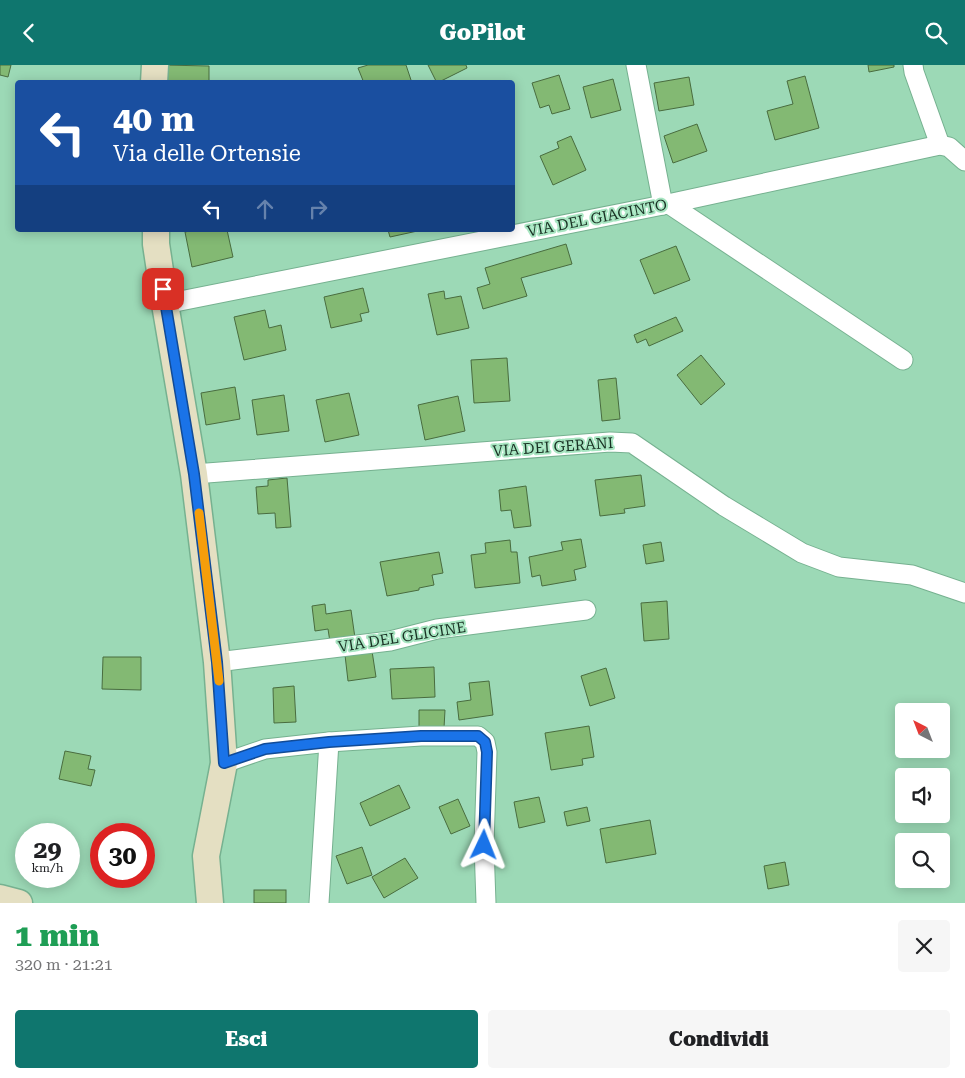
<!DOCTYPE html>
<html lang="it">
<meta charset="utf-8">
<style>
:root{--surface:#fff;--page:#f6f6f6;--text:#202124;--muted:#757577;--accent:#0f766e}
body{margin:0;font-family:"Roboto Serif",serif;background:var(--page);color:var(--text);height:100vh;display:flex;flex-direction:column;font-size:19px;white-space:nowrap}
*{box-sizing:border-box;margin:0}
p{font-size:16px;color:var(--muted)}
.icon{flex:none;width:28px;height:28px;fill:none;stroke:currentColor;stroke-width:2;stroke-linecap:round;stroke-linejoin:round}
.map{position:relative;height:838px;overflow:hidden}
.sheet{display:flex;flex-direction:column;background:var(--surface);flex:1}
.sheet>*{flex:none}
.hud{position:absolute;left:15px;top:15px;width:500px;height:152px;border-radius:5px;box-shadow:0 2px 12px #0003;background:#1a4fa0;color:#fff;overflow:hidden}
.needle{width:32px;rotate:318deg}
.controls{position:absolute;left:895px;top:638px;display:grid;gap:10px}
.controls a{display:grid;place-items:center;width:55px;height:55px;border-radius:5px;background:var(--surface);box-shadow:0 2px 12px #0003;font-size:25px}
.speed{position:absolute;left:15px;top:758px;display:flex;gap:10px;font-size:25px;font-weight:700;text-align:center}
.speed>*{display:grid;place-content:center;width:65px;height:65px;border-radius:50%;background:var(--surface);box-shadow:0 2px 12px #0003;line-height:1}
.speed small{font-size:12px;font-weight:400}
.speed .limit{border:8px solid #d22;background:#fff;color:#111}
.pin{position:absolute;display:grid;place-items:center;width:42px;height:42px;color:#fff;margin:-21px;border-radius:10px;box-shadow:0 2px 8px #0006}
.me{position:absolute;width:55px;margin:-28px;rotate:2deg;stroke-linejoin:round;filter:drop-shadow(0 0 4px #0008)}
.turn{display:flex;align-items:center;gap:18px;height:105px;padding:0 15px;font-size:22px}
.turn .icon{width:65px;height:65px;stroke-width:2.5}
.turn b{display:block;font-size:35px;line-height:42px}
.lanes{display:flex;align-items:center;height:48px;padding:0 15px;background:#0003;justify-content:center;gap:25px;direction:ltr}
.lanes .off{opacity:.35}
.round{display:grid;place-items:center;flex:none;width:52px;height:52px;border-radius:5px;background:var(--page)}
.summary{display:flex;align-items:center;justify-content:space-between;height:85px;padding:0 15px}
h1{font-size:30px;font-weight:800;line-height:38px;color:#1e9e55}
.action{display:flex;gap:10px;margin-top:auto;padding:10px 15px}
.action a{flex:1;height:58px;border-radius:5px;background:var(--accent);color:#fff;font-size:20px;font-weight:800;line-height:58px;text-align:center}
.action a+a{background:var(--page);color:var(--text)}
header{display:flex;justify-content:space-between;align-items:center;height:65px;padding:0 15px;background:var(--accent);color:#fff;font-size:22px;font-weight:800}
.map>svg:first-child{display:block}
.building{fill:#83b973;stroke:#496c3f}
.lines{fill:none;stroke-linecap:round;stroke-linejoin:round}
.street-casing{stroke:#76b190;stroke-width:21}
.secondary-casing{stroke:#76b190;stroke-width:29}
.street{stroke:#fff;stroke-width:19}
.secondary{stroke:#e4dfc2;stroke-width:26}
.route-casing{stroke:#114b97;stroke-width:12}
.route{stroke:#1a73e8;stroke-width:9}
.slow{stroke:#f59e0b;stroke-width:9}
.labels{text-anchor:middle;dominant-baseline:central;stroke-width:4;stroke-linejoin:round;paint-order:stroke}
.street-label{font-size:15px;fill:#193224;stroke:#a8e6c2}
</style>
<header><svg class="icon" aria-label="back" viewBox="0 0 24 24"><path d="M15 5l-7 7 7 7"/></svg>GoPilot<svg class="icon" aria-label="search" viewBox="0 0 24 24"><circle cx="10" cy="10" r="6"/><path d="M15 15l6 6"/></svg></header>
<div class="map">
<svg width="965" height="838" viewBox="0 0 965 838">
<rect width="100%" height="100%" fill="#9cd9b6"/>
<!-- building -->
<g class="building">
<polygon points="0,0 11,0 8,12 0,10"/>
<polygon points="163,0 209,1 209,18 162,18"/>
<polygon points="368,0 406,0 412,18 364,18 358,3"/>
<polygon points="428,0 466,0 467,3 437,18"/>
<polygon points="868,0 894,0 894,2 869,7"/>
<polygon points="559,10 570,44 552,49 549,40 540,43 532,18"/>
<polygon points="805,11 819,63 775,75 767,46 793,39 787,16"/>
<polygon points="689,12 694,40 659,46 654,18"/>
<polygon points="613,14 621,45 591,53 583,22"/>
<polygon points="697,59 707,86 673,98 664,71"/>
<polygon points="571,71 586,105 553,120 540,91 559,83 557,77"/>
<polygon points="195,165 227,165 233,192 192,202 185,167"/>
<polygon points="388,165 422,165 390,172"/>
<polygon points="566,179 572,199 521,213 527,231 483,244 477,223 490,219 485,203"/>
<polygon points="676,181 690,215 654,229 640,195"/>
<polygon points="363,223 369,247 360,249 362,256 331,263 324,232"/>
<polygon points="444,226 445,234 461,231 469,263 437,270 428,229"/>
<polygon points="265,245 269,263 281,260 286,285 244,295 234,252"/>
<polygon points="676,252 683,266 649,281 646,274 637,278 634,270"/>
<polygon points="701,290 725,319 701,340 677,310"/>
<polygon points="507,293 510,336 474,338 471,295"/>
<polygon points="616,313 620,354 602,356 598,315"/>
<polygon points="235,322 240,354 206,360 201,328"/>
<polygon points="349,328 359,370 325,377 316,335"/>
<polygon points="284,330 289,366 257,370 252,335"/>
<polygon points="458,331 465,366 425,375 418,340"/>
<polygon points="641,410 645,441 624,444 625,448 600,451 595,415"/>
<polygon points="287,413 291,462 276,463 275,448 258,449 256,422 268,421 268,415"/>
<polygon points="526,421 531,461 514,463 511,445 501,446 499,425"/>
<polygon points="581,474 586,502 574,505 576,515 542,521 540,510 532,512 529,492 563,485 561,477"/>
<polygon points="510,475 511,487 517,487 520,518 475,523 471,490 486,488 485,478"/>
<polygon points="661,477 664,496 646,499 643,480"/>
<polygon points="439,487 443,508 432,510 434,520 419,523 419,525 387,531 380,497"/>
<polygon points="667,536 669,574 644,576 641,538"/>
<polygon points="325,539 326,549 351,545 355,573 330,577 328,564 315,566 312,541"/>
<polygon points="372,586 376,612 348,616 345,590"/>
<polygon points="103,592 141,592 141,625 102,624"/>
<polygon points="434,602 435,632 392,634 390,604"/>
<polygon points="606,603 615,633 590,641 581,611"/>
<polygon points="489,616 493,650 459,655 457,637 471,635 469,618"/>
<polygon points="294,621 296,657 274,658 273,623"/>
<polygon points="419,645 445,645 444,663 419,663"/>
<polygon points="589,661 594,692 582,694 583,700 551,705 545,668"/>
<polygon points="65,686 91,691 88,704 95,705 91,721 59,714"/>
<polygon points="399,720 410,743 370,761 360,738"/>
<polygon points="539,732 545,757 519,763 514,737"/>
<polygon points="458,734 470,761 451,769 439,742"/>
<polygon points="587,742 590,756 567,761 564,747"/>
<polygon points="650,755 656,789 606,798 600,764"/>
<polygon points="362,782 372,810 347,819 336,791"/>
<polygon points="405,793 418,813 384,833 372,812"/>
<polygon points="785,797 789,820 768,824 764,801"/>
<rect x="254" y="825" width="32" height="13"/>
</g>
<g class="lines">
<!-- street casing -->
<g class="street-casing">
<g id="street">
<polyline points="636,0 663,140"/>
<polyline points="913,0 914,7 940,80"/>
<polyline points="669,139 903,295"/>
<polyline points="165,239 663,140 940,80 949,82 965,96"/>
<polyline points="194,409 610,377 632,378 724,441 802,488 839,502 912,510 965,528"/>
<polyline points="217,597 390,576 437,564 586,545"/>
<polyline points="224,698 265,684 329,677 421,671 478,671 485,677 487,687 484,780 486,838"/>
<polyline points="319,838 329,677"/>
</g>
</g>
<!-- secondary casing -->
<g class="secondary-casing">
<g id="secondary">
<polyline points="154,18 155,0"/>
<polyline points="156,165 156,179 165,239 194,409 217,597 224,698 206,791 210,838"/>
<polyline points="0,833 19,838"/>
</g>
</g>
<!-- street -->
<use href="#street" class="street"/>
<!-- secondary -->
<use href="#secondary" class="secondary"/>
</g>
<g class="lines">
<!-- route casing -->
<g class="route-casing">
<polyline id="route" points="163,224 194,409 217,597 224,698 265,684 329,677 421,671 478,671 485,677 487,687 484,780"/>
</g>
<!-- route -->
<use href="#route" class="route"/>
<!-- slow -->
<polyline class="slow" points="199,448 219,616"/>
</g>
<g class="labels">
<!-- street labels -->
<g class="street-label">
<text transform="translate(597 153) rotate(-11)">VIA DEL GIACINTO</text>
<text transform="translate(553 382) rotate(-4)">VIA DEI GERANI</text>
<text transform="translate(402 572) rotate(-9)">VIA DEL GLICINE</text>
</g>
</g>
</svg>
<div class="controls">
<a><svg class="needle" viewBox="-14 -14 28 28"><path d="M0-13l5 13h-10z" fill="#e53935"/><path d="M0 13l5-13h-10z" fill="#757577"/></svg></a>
<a><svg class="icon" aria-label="sound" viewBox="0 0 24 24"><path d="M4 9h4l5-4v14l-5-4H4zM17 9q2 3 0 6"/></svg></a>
<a><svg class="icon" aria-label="search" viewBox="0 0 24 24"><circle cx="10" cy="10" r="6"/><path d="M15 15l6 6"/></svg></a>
</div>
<div class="speed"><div>29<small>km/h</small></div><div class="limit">30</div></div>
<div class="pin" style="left:163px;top:224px;background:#d93025"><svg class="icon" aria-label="arrive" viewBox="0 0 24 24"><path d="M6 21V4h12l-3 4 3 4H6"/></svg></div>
<svg class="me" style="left:484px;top:780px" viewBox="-20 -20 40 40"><path d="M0-17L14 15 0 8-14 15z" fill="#1a73e8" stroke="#fff" stroke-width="4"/></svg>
<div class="hud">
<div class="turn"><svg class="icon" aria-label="left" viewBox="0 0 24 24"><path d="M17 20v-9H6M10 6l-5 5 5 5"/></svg><div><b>40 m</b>Via delle Ortensie</div></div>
<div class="lanes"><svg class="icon" aria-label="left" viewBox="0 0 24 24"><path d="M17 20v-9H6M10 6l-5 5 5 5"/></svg><svg class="icon off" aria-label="ahead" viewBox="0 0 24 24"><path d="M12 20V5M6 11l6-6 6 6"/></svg><svg class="icon off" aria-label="right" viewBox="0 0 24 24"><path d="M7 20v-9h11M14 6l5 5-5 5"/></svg></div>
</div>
</div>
<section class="sheet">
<div class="summary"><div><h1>1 min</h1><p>320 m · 21:21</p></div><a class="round"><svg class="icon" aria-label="close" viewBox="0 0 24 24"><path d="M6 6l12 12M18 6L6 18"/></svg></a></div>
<div class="action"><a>Esci</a><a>Condividi</a></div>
</section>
